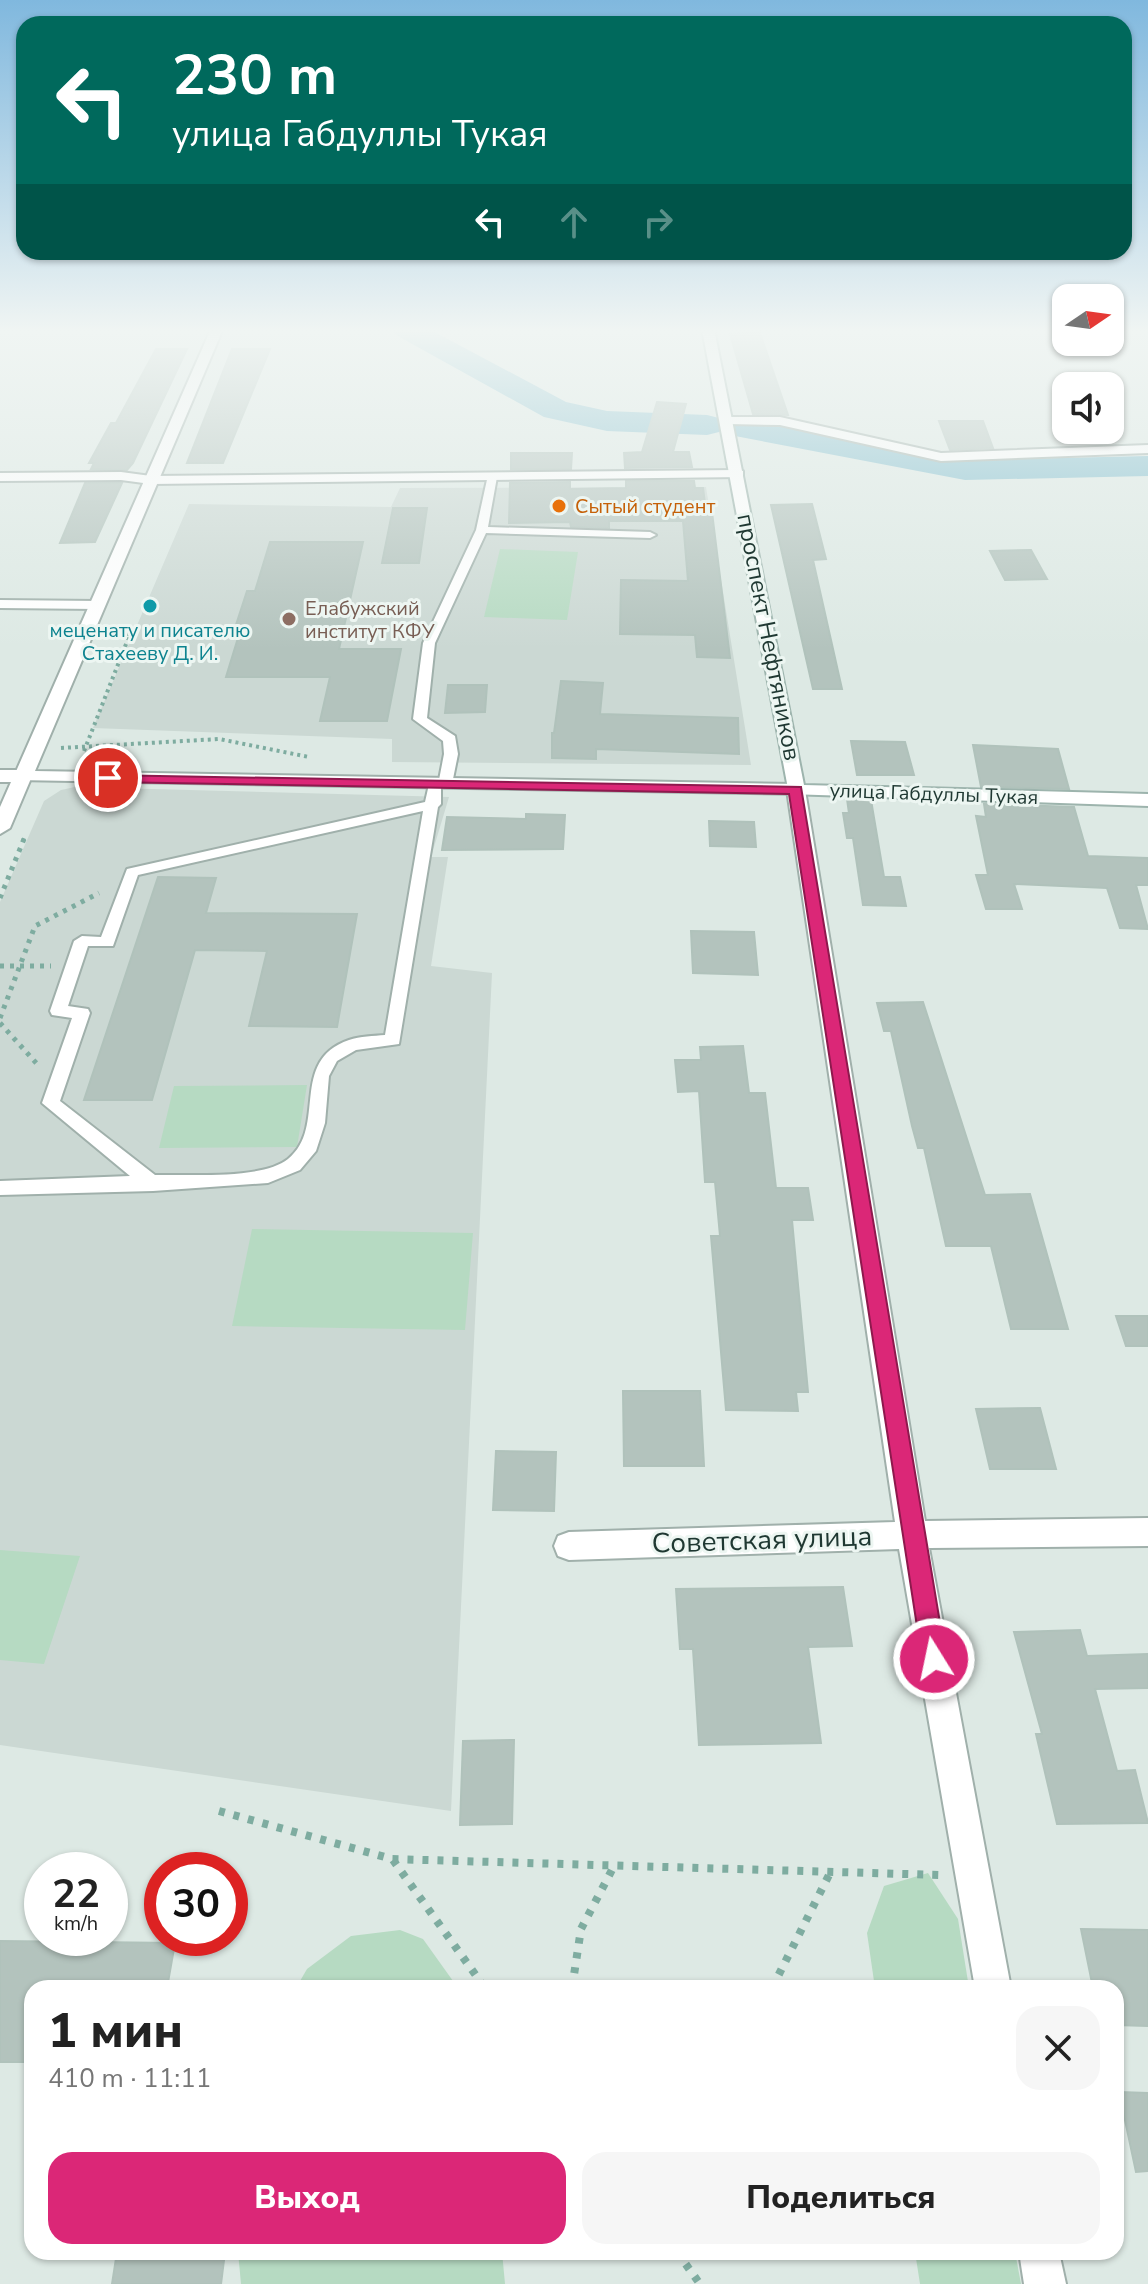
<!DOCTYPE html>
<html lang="ru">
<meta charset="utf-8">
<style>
:root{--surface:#fff;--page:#f6f6f6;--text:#222;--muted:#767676;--accent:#db2777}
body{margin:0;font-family:"Nunito Sans",sans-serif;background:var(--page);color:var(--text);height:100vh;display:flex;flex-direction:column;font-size:30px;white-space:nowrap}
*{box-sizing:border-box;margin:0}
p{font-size:26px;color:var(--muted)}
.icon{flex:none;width:44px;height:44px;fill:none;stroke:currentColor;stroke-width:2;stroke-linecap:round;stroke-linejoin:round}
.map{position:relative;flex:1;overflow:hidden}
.drawer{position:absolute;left:24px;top:1980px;width:1100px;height:280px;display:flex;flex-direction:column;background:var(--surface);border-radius:24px;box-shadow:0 2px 6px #0004}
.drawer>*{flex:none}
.top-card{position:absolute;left:16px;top:16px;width:1116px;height:244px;border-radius:24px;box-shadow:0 2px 6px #0004;background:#00695c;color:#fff;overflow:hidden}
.needle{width:52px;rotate:77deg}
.fabs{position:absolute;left:1052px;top:284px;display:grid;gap:16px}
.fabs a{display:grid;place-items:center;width:72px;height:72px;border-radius:16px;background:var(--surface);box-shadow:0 2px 6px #0004;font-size:40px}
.speed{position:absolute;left:24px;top:1852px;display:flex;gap:16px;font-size:40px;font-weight:700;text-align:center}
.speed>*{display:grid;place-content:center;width:104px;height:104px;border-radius:50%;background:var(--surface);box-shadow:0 2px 6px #0004;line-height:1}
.speed small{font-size:20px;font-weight:400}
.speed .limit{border:12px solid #d22;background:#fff;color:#111}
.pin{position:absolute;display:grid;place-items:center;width:68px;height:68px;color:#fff;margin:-34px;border:4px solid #fff;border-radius:50%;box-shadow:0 2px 8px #0007}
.me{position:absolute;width:88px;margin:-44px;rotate:350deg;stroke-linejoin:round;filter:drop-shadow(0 0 6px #0008)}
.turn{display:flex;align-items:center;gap:28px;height:168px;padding:0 24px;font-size:36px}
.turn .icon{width:104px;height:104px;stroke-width:2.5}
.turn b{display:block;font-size:56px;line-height:68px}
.lanes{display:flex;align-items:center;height:76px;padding:0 24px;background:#0003;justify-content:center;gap:40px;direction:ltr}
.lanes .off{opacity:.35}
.round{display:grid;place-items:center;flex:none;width:84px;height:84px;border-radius:24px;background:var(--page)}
.headline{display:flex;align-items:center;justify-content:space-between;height:136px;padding:0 24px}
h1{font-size:48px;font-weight:800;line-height:60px}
.cta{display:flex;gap:16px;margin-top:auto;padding:16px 24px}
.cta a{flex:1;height:92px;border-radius:24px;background:var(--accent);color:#fff;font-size:32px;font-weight:800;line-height:92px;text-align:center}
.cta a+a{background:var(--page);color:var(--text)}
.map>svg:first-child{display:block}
.built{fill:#cbd8d3}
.green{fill:#b6dac2}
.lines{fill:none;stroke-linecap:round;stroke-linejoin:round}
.river{fill:#85bfce;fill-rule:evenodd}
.building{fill:#b3c3bd;stroke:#b0c2bb;stroke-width:2}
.service-casing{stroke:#a0b0ab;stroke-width:4}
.minor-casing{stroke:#a0b0ab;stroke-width:4}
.tertiary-casing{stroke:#a0b0ab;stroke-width:4}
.secondary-casing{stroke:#9db4ad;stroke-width:4}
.path-far2{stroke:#7eaca0;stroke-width:4;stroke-dasharray:3 4;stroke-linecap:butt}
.path-far1{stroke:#7eaca0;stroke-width:5;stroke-dasharray:4 6;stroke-linecap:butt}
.path{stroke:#7eaca0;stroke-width:8;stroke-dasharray:6 9;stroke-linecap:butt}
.service{fill:#fff;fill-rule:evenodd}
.minor{fill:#fff;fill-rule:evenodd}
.tertiary{fill:#fff;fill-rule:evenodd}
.secondary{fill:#fff;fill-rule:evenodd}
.route{fill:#db2777;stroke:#8e194d;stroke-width:2}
.food-dot{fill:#e8710a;stroke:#edf6f2;stroke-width:3}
.culture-dot{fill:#0f9aa8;stroke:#edf6f2;stroke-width:3}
.education-dot{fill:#8d6e63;stroke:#edf6f2;stroke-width:3}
.labels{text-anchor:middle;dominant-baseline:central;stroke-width:6;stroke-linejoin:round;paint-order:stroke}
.far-food-label{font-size:20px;fill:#c56008;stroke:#edf6f2;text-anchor:start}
.far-education-label{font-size:20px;fill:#785e54;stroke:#edf6f2;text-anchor:start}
.far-culture-label{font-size:20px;fill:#0d838f;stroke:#edf6f2}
.far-street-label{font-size:20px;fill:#1f3832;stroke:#edf6f2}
.street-label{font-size:24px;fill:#1f3832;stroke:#edf6f2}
.near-street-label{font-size:28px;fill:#1f3832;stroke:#edf6f2}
</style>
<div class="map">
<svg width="1148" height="2284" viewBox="0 0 1148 2284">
<rect width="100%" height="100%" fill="#dde9e4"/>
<!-- built -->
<g class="built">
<polygon points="706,487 751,765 392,762 392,739 93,728 189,504 391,507 400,488"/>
<polygon points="75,787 449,797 431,857 448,857 431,966 492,973 451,1811 0,1745 0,902 44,801 61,790"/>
</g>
<!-- green -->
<g class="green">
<polygon points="500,549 578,552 567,620 484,617"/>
<polygon points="307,1085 297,1147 159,1148 174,1086"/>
<polygon points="252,1229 473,1233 465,1330 232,1326"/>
<polygon points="0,1550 80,1556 44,1664 0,1660"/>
<polygon points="928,1873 958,1919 969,1988 875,1988 867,1933 884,1886"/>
<polygon points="400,1930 423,1939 458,1988 296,1988 307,1969 351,1936"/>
<polygon points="238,2252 502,2252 505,2284 241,2284"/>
<polygon points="915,2252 1015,2252 1021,2284 920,2284"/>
</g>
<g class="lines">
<!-- river -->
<g class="river">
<polygon points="392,329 429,329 566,402 607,411 707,415 719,418 724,425 719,432 707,435 607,431 544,417 396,335"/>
<polygon points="747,419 965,460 1148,456 1148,476 965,480 735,436 730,429 735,422"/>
</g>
</g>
<!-- building -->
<g class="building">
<polygon points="760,333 788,415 753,414 730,334"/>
<polygon points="156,349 187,349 133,463 127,470 91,469 94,463 89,463 111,423 116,423"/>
<polygon points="232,349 270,349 223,463 187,463"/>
<polygon points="657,402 686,404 673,452 689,452 692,467 625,468 624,453 642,452"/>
<polygon points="939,421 983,421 993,448 950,450"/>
<polygon points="511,453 572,453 571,469 511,469"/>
<polygon points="626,481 694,481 695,488 703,488 706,511 712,512 730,658 697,657 695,635 620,634 621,580 688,581 683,521 609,521 609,528 571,527 570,522 509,523 510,483 570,482 570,489 626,488"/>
<polygon points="85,483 122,483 95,542 60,543"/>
<polygon points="812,504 826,559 813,560 842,689 813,689 771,505"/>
<polygon points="393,508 427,508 419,563 382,563"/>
<polygon points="270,542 363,542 339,649 401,649 387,721 320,721 330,677 226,677 241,628 235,628 247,591 255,591"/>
<polygon points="1031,550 1047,579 1005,580 990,551"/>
<polygon points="561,681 603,683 600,714 738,718 739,754 596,749 596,759 552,758 552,733 554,733"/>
<polygon points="448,685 487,685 485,712 445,713"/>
<polygon points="851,741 905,742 914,775 857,775"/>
<polygon points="973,745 1058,749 1069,789 981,787"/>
<polygon points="847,799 871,800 884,877 900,877 906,906 863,905 853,838 847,838 843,813 849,813"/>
<polygon points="984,804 1074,807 1088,856 1148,858 1148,885 1136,885 1148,929 1120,928 1107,888 1014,884 1022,909 986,909 976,875 988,875 976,816 986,817"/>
<polygon points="526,814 565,815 563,849 442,850 447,817 526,819"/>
<polygon points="709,821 754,822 756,847 710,846"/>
<polygon points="158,877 216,878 206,913 357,914 337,1027 249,1026 267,951 195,950 152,1100 84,1100"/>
<polygon points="691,931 754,932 758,975 693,973"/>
<polygon points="923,1002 985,1195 1030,1194 1068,1329 1011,1329 991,1246 946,1246 924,1148 918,1148 912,1126 891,1031 884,1031 877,1003"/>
<polygon points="743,1046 749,1093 765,1093 776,1188 808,1188 813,1220 792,1220 808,1392 796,1392 798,1411 726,1410 711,1236 720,1236 715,1182 705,1182 699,1091 678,1092 675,1060 701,1060 700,1047"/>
<polygon points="1116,1316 1148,1316 1148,1346 1126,1346"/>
<polygon points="623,1391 700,1391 704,1466 624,1466"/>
<polygon points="1040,1408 1056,1469 990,1469 976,1409"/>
<polygon points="496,1451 556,1452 554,1511 493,1510"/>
<polygon points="843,1587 852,1646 808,1647 821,1743 699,1745 693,1649 680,1649 676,1589"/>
<polygon points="1080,1630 1087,1656 1148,1654 1148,1688 1095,1689 1117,1771 1135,1770 1148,1823 1057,1824 1036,1734 1042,1734 1014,1632"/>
<polygon points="514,1740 512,1824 460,1825 463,1741"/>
<polygon points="1081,1929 1148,1930 1148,2026 1116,2025 1116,1988 1093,1988"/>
<polygon points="0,1941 175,1943 167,1988 32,1988 32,2062 0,2062"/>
<polygon points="1119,2092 1148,2093 1148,2171 1136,2172"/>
<polygon points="117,2252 225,2252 221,2284 112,2284"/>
</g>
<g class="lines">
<!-- service casing -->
<g class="service-casing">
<g id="service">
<path d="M488,475l9,2 -9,50 162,5 6,3 -6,3 -164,-5 -51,110 -8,75 28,18 3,18 -6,30 -11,3v17l-3,3 -39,237 -43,6 -19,11 -8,15 -4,47 -9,28 -16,19 -32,13 -115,8 -153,4v-14l130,-5 -88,-73 30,-85 -20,-3 -2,-4 24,-70 8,-5 19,1 26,-68 298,-67 5,-22h9l5,-26 -1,-13 -30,-22 10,-76 53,-113zM423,811l-38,224c-11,1 -25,1 -36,5 -61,21 -21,87 -61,119 -26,21 -100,15 -133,16l-95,-74 30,-88 -2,-4 -20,-3 20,-60h25l25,-71z"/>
<polygon points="0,600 97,601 103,605 97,609 0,608"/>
</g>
</g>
<!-- minor casing -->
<g class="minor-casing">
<g id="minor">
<polygon points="723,417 780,417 941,453 1148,445 1148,453 941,461 780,425 728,424 723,423"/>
<polygon points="738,470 743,471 743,477 151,484 121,480 0,481 0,473 121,472 151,476"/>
<polygon points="0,770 23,770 32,776 10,828 0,834 0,807 11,782 0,782"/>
<polygon points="796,784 805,790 925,1521 1148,1518 1148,1546 929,1548 1011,1988 975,1988 899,1549 569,1560 558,1556 554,1546 558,1536 569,1532 895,1522 787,790"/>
<polygon points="1019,2252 1059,2252 1066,2284 1024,2284"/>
</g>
</g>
<!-- tertiary casing -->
<g class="tertiary-casing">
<polygon id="tertiary" points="211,329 223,329 35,771 796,784 803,786 803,794 16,780 14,776"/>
</g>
<!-- secondary casing -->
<g class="secondary-casing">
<polygon id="secondary" points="702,329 714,329 804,785 1148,794 1148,806 789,794"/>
</g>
<!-- path-far2 -->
<g class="path-far2">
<polyline points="61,748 219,739 309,757"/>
<polyline points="84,751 130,634 110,634"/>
<polyline points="23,841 25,836"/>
</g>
<!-- path-far1 -->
<g class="path-far1">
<polyline points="0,898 24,839"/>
<polyline points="0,966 51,966"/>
<polyline points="0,1018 35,926 99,893"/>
<polyline points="0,1023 38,1065"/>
</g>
<!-- path -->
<g class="path">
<polyline points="219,1811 392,1859 939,1875"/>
<polyline points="393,1860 485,1988"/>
<polyline points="572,1988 581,1929 614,1866"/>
<polyline points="772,1988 830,1873"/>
<polyline points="677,2252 700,2284"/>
</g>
<!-- service -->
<use href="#service" class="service"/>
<!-- minor -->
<use href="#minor" class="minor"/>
<!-- tertiary -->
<use href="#tertiary" class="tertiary"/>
<!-- secondary -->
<use href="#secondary" class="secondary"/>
</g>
<!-- sky -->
<linearGradient id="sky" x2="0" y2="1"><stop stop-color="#80b8de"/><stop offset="0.51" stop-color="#f0f5f3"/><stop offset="1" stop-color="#f0f5f3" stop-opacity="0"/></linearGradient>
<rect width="1148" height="649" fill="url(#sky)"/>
<!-- route -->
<polygon class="route" points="103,775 801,787 946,1659 943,1667 934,1670 926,1667 922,1659 789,794 108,782 101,778"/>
<!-- markers -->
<circle class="food-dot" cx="559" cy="506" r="8"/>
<circle class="culture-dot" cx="150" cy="606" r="8"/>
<circle class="education-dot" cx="289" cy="619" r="8"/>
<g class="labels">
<!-- far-food labels -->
<g class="far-food-label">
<text x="575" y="506">Сытый студент</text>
</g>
<!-- far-education labels -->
<g class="far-education-label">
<text x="305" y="608">Елабужский<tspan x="305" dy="23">институт КФУ</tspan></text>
</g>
<!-- far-culture labels -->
<g class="far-culture-label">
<text x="150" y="630">меценату и писателю<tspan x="150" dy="23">Стахееву Д. И.</tspan></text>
</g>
<!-- far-street labels -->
<g class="far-street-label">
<text transform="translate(934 794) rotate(2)">улица Габдуллы Тукая</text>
</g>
<!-- street labels -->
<g class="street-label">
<text transform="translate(769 637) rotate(79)">проспект Нефтяников</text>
</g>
<!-- near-street labels -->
<g class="near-street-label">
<text transform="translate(762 1540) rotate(-2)">Советская улица</text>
</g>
</g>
</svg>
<div class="fabs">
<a><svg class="needle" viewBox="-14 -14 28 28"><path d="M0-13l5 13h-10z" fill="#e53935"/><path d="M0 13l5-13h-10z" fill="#767676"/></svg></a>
<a><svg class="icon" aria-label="sound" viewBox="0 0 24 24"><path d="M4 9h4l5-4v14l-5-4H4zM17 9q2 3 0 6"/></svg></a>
</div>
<div class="speed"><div>22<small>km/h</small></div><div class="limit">30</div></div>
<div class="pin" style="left:108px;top:778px;background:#d93025"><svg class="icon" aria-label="arrive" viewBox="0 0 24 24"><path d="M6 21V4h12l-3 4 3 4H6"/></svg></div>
<svg class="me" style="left:934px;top:1659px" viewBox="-20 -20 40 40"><circle r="17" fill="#db2777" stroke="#fff" stroke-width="3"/><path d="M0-11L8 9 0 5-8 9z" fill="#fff"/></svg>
<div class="top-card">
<div class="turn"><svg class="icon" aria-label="left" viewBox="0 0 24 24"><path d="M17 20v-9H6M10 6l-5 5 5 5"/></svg><div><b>230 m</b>улица Габдуллы Тукая</div></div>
<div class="lanes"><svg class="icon" aria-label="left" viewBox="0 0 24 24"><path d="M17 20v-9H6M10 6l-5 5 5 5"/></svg><svg class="icon off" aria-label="ahead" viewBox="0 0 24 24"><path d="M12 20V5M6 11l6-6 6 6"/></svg><svg class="icon off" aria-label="right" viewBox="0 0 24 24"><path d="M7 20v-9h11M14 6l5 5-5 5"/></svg></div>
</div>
<section class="drawer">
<div class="headline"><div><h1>1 мин</h1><p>410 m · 11:11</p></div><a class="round"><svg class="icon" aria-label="close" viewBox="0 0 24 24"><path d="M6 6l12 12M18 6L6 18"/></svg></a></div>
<div class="cta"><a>Выход</a><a>Поделиться</a></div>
</section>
</div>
